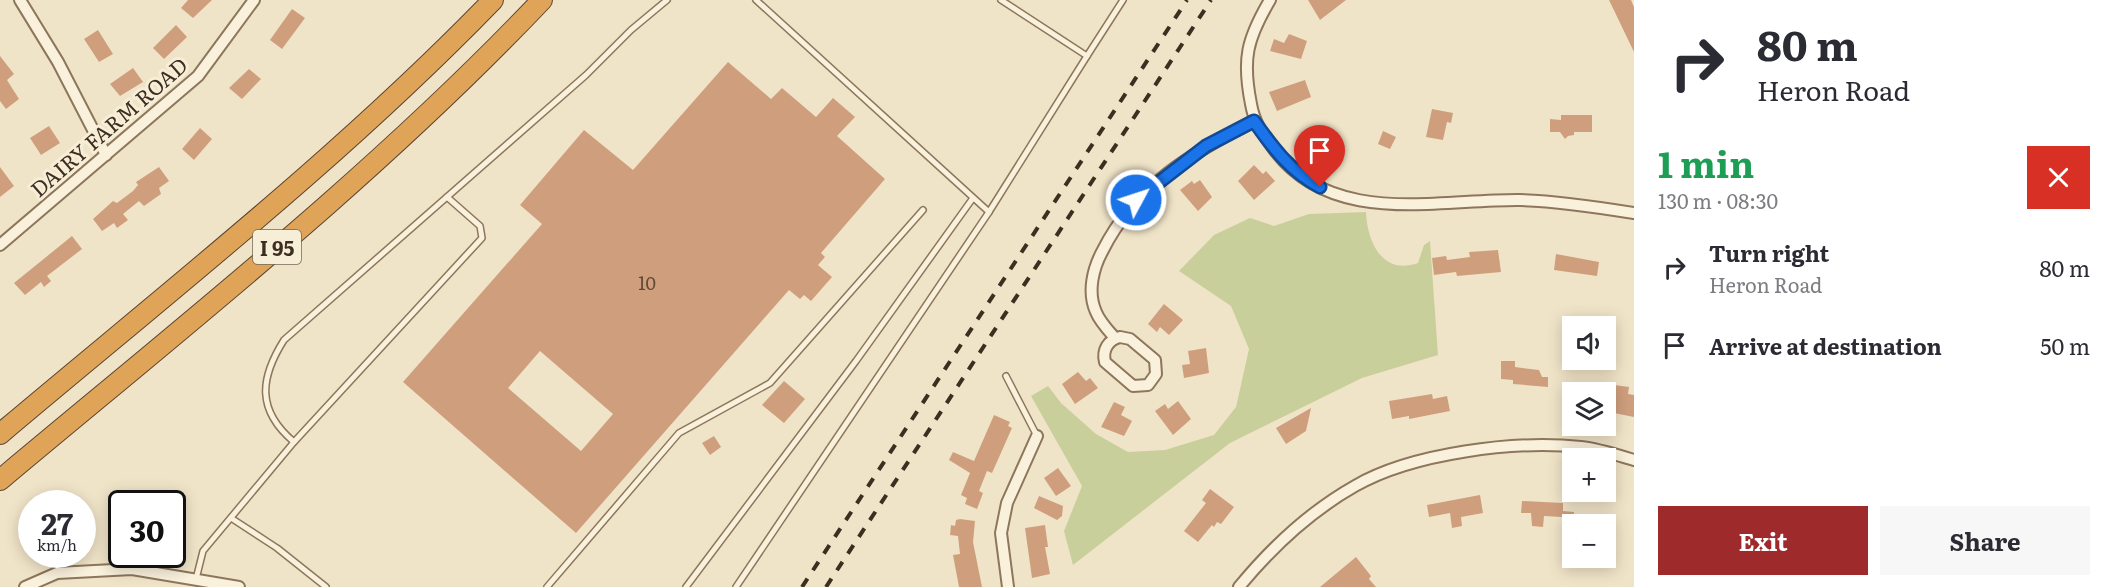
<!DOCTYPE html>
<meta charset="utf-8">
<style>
:root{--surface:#fff;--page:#f7f7f7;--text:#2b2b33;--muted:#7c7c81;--accent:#9e2a2b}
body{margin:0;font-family:Literata,serif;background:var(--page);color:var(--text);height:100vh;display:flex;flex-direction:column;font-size:22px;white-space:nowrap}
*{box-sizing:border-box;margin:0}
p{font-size:20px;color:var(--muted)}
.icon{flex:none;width:33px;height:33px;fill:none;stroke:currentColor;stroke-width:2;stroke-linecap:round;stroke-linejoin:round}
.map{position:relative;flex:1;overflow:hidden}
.side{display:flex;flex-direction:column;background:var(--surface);width:480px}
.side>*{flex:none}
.top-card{background:#fff;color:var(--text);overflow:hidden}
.fabs{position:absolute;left:1562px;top:316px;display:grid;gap:12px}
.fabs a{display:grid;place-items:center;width:54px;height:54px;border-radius:0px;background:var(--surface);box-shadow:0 3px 15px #0003;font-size:30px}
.speed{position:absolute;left:18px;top:490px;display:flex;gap:12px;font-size:30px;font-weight:700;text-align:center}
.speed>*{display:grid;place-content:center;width:78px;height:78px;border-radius:50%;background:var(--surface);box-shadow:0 3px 15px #0003;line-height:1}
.speed small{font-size:15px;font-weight:400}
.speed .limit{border:3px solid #111;border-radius:9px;background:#fff;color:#111}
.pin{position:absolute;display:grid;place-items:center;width:51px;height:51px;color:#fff;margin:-62px -26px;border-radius:50% 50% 50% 0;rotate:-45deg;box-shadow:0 0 6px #0007}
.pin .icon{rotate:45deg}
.me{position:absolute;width:66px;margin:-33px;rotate:50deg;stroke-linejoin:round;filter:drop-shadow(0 0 4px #0008)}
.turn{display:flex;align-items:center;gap:21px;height:126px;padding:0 24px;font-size:27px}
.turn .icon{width:78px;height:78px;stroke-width:2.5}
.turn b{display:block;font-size:42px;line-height:51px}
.round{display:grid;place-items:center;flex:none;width:63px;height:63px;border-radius:0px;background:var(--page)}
.head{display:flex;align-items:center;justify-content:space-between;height:102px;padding:0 24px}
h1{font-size:36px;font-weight:700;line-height:45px;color:#1e9e55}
.button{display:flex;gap:12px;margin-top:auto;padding:12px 24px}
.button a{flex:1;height:69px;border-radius:0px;background:var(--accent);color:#fff;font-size:24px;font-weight:700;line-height:69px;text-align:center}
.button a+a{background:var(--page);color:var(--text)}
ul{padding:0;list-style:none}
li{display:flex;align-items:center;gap:18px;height:78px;padding:0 24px}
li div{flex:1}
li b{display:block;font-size:22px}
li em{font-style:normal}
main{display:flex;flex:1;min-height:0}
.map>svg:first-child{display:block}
.green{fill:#c9cf9b}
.building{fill:#cf9f7d;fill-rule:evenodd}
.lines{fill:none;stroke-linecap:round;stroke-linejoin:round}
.lane-casing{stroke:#8d765c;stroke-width:8}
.street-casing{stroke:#8d765c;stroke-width:14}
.highway-casing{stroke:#5b4430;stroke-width:22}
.lane{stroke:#faf1dc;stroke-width:5}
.street{stroke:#faf1dc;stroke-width:10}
.highway{stroke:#e0a458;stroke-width:20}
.rail{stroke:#3d2e20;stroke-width:4;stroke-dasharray:10 10;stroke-linecap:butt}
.route-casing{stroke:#114b97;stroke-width:15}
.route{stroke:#1a73e8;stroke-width:10}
.labels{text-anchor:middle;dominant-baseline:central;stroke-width:6;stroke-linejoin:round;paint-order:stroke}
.number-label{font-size:18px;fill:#624a37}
.shield{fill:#f7eed8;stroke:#756857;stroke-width:1.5}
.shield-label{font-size:20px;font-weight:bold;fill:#3d2e20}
.street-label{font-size:21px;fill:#3d2e20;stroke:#f7eed8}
</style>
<main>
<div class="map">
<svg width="1634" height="587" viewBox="0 0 1634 587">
<rect width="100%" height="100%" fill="#f0e4c8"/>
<!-- green -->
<path class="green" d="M1366,212c1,29 16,64 52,51l6,-18 6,-4 8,114 -76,23 -132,65 -157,122 -9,-34 18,-45 -51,-90 17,-10 13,17 35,31 32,18 37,-2 49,-15 22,-28 13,-58 -18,-43 -52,-35 35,-36 36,-17 24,8 35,-12z"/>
<!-- building -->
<g class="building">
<polygon points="188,0 212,0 193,18 181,8"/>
<polygon points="1308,0 1346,0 1320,20"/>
<polygon points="1609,0 1631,0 1634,7 1634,52"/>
<polygon points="292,9 305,18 282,49 270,40"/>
<polygon points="176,25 187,37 164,59 153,48"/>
<polygon points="98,30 113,54 99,62 84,39"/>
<polygon points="1289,34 1307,41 1301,59 1270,51 1274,39 1284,43"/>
<polygon points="0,56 14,74 7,80 19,99 6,109 0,101"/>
<path d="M728,62l43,37 11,-11 34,29 17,-19 22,19 -18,19 48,43 -64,74 4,4 -7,8 14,12 -21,24 -7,-6 -4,4 -11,-9 -213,243 -173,-151 139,-158 -22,-19 64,-75 49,40zM540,351l73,63 -32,37 -73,-63z"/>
<polygon points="133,68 143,82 120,96 110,84"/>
<polygon points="249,69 261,79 242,99 229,88"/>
<polygon points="1305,80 1311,97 1277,111 1269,92"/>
<polygon points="1432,109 1453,113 1451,123 1447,122 1443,140 1426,137"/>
<polygon points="1561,115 1592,115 1592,132 1574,132 1574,135 1568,136 1565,139 1560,132 1550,132 1550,119 1561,120"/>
<polygon points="1317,125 1331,139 1318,156 1298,144"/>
<polygon points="49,126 60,143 41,155 30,138"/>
<polygon points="200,128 212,139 194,160 182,149"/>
<polygon points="1383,131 1396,137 1390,149 1378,144"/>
<polygon points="1254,165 1263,174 1266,171 1275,181 1254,200 1238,181"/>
<polygon points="0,167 14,186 0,197"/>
<polygon points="159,167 169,181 159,188 161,194 144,206 139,201 123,214 128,220 117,228 114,223 102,231 93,219 113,201 117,203 133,191 138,185 136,182"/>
<polygon points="1200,180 1212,197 1198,211 1180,190 1192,181 1194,184"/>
<polygon points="72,236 82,249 47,276 51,281 44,287 41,282 25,295 14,283"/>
<polygon points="1498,250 1501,272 1457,276 1456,272 1434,275 1432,258 1446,256 1447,260 1470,257 1469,252"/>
<polygon points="1556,254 1599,262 1597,276 1554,270"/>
<polygon points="1164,304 1183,320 1169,335 1160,327 1157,332 1148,324"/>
<polygon points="1206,348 1209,373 1184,378 1182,365 1190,364 1188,351"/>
<polygon points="1501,361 1515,361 1515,367 1539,370 1542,377 1548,377 1548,387 1513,384 1513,380 1501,379"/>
<polygon points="1078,372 1086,381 1090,378 1098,388 1075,404 1062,384"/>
<polygon points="784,381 805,399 784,423 762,405"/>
<polygon points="1614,385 1629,387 1628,394 1634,395 1634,417 1609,412"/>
<polygon points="1432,394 1433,399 1447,396 1450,411 1409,419 1409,416 1392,419 1389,401"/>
<polygon points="1178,401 1191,419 1173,435 1155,411 1165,404 1168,409"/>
<polygon points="1114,402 1125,407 1121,415 1132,421 1124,436 1101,427"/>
<polygon points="1311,408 1306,431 1286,444 1276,428"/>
<polygon points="994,415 1010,422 1008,426 1012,428 992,473 987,471 979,491 983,493 977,509 965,504 967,498 961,495 970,473 949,460 953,452 974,461"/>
<polygon points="714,436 721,447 710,455 702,443"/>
<polygon points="1058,468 1071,486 1056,496 1044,478"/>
<polygon points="1210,489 1234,507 1221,524 1217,522 1214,527 1212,525 1198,542 1184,531 1206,503 1202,500"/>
<polygon points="1480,495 1483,513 1461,517 1462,526 1452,528 1450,513 1429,517 1427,505"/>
<polygon points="1039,496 1063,506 1062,516 1057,520 1034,508"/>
<polygon points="1522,501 1563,503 1563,511 1574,512 1573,524 1562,523 1562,517 1544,516 1543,527 1532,526 1531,513 1521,513"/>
<polygon points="960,519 975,521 973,542 982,587 959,587 953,555 960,554 958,536 950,535 951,525 955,526 956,520"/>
<polygon points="1045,525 1048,547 1045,547 1050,574 1032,578 1025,528"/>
<polygon points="1356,557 1371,576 1369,579 1376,587 1320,587"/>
</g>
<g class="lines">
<!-- lane casing -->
<g class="lane-casing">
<g id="lane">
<polyline points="756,0 989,212 1087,56"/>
<polyline points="1001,0 1087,56 1123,0"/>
<polyline points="1006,376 1037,436"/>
<path d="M294,442c-38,-32 -34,-64 -10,-102l302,-265 45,-45 36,-30"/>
<polyline points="231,518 277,548 326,587"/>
<polyline points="196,579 203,551 294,442 482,238 480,226 447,197"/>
<polyline points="547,587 679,433 770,383 923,210"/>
<polyline points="686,587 856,361 973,198"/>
<polyline points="736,587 989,212"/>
</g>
</g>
<!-- street casing -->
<g class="street-casing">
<g id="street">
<polyline points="20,0 58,62 106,155"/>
<path d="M1270,0c-23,39 -28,59 -19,104 3,18 11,29 22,44 58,80 164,51 247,52 38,1 77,7 114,13"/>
<polyline points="0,245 198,76 254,0"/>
<path d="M1120,337l10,2 25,21 1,14 -8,11 -15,1 -28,-24c-3,-12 3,-22 15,-25z"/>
<path d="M1115,338c-7,-8 -15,-16 -19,-26 -9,-20 -3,-44 7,-62 32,-64 89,-97 151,-129"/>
<polyline points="25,587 57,573 132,569 239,587"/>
<polyline points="1008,587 1001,533 1007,503 1037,436"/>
<path d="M1239,587c33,-40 70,-75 116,-101 57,-33 161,-46 226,-39 18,2 36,8 53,13"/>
</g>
</g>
<!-- highway casing -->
<g class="highway-casing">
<g id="highway">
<path d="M0,434c167,-141 341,-277 493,-434"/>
<path d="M0,480c185,-155 376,-305 542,-480"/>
</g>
</g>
<!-- lane -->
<use href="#lane" class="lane"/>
<!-- street -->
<use href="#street" class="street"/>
<!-- highway -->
<use href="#highway" class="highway"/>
<!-- rail -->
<g class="rail">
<polyline points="802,587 1187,0"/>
<polyline points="826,587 1211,0"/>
</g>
</g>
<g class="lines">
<!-- route casing -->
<g class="route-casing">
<path id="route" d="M1136,200l70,-54 48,-25c19,27 36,50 66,66"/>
</g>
<!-- route -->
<use href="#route" class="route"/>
</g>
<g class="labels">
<!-- number labels -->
<g class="number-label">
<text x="647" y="282">10</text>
</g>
<!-- shield labels -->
<rect class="shield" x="253" y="230" width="48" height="34" rx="4.5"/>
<g class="shield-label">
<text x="277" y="247">I 95</text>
</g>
<!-- street labels -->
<g class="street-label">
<text transform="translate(108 126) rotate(-41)">DAIRY FARM ROAD</text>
</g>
</g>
</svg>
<div class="fabs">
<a><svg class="icon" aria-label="sound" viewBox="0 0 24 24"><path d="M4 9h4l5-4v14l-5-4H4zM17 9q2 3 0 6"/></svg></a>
<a><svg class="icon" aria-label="layers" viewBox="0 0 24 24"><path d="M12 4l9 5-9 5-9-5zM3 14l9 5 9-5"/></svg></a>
<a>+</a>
<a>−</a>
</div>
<div class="speed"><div>27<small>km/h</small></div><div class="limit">30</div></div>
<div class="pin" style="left:1320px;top:187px;background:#d93025"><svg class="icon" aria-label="arrive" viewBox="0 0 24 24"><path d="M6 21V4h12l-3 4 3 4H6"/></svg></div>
<svg class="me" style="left:1136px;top:200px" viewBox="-20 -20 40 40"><circle r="17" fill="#1a73e8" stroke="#fff" stroke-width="3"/><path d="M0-11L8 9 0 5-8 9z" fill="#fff"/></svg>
</div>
<section class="side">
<div class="top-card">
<div class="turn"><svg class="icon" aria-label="right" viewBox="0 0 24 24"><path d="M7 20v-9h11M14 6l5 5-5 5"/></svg><div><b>80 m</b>Heron Road</div></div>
</div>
<div class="head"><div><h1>1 min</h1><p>130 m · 08:30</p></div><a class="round" style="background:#d93025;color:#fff"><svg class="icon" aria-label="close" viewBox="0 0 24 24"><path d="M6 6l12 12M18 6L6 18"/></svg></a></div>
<ul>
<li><svg class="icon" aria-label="right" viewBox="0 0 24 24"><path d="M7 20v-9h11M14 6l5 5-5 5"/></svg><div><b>Turn right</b><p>Heron Road</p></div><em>80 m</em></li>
<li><svg class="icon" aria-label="arrive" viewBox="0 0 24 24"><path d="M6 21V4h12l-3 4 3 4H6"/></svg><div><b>Arrive at destination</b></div><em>50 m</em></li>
</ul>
<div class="button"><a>Exit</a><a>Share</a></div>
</section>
</main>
